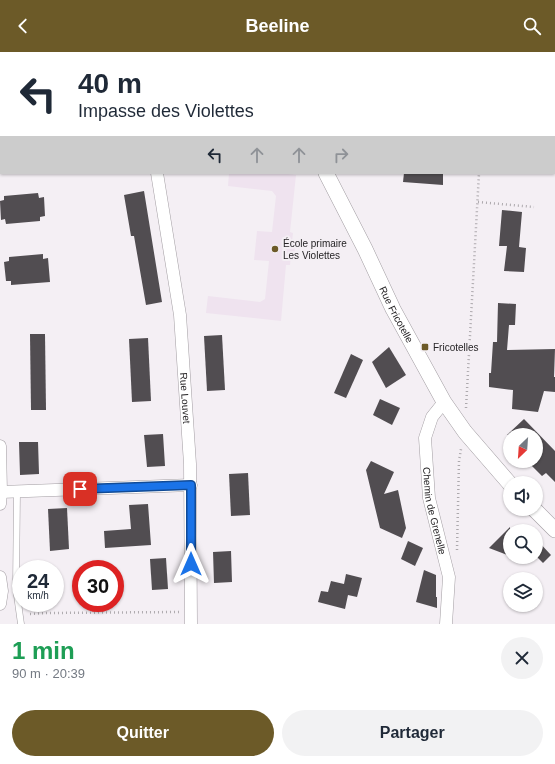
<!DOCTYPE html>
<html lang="fr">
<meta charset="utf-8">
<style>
:root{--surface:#fff;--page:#f2f2f3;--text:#1f2937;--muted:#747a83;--accent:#6c5a28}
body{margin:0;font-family:Arial,sans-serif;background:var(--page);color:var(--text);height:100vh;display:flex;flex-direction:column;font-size:15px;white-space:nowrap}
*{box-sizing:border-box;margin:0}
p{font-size:13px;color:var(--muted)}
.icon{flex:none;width:22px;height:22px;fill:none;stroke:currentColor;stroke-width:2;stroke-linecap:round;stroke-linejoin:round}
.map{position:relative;height:572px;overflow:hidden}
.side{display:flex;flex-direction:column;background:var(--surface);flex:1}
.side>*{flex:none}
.guide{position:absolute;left:0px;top:0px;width:555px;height:122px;box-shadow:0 1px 3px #0004;background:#fff;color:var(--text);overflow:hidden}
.needle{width:26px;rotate:205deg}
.controls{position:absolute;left:503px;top:376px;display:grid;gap:8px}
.controls a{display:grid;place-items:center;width:40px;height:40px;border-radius:50%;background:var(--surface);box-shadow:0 1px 3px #0004;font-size:20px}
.speed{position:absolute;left:12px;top:508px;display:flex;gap:8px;font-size:20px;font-weight:700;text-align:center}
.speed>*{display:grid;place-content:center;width:52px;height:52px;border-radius:50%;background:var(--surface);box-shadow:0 1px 3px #0004;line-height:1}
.speed small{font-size:10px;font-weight:400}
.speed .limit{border:6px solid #d22;background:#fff;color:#111}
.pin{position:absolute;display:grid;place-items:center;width:34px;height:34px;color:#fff;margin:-17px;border-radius:8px;box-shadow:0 2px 6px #0006}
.me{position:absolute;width:44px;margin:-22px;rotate:0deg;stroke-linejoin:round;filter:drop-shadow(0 0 3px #0008)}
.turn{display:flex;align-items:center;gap:14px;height:84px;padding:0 12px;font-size:18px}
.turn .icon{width:52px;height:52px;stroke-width:2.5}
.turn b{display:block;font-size:28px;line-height:34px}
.lanes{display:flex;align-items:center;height:38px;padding:0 12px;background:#0003;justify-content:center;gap:20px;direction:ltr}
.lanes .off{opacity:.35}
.round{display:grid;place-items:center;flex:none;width:42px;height:42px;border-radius:21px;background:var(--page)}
.headline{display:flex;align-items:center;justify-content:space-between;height:68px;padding:0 12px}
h1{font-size:24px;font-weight:600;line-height:30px;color:#1e9e55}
.primary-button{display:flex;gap:8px;margin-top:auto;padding:8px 12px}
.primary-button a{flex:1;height:46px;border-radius:24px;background:var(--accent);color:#fff;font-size:16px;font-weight:600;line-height:46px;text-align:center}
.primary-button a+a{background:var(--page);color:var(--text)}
header{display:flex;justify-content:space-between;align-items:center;height:52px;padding:0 12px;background:var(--accent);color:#fff;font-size:18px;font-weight:600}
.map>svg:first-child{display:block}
.built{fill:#efe3ef}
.building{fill:#514d51}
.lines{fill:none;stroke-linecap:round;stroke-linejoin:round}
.service-casing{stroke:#a29da2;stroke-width:7}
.minor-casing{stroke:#a29da2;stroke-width:13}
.tertiary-casing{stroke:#a29da2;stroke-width:16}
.path{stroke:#ada9ad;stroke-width:2.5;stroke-dasharray:1 3;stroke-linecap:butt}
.service{stroke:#fff;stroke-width:6}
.minor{stroke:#fff;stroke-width:12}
.tertiary{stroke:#fff;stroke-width:15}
.route-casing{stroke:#114b97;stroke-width:10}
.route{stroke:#1a73e8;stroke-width:7}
.poi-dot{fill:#6c5a28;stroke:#f4eff4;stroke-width:1.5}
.labels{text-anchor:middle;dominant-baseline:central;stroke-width:4;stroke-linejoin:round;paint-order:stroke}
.poi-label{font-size:10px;fill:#262426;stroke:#f4eff4;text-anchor:start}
.street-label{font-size:10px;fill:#262426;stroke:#f4eff4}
</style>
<header><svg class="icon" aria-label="back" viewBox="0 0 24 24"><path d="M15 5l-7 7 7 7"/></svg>Beeline<svg class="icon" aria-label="search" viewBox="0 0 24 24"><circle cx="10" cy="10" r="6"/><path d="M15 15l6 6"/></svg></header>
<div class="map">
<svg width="555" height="572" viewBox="0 0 555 572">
<rect width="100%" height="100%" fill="#f4eff4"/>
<!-- built -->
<polygon class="built" points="229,121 279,121 296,123 290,180 293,181 292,190 296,191 294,203 291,203 290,213 286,213 281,269 206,261 208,244 260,250 265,247 269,209 254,208 257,179 272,180 276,144 272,139 228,134"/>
<!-- building -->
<g class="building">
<polygon points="404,121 443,121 443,133 403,130"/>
<polygon points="144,139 162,250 146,253 134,184 131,184 124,143"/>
<polygon points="38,141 39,146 44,145 45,164 40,165 40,169 6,172 5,167 1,168 0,149 4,148 4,144"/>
<polygon points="502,158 522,160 519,195 526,196 524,220 504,219 507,194 499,194"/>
<polygon points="43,202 43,207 48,206 50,230 11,233 11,229 6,229 4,210 9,209 9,205"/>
<polygon points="498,251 516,252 515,273 509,273 507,298 555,297 554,325 555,325 555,340 544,339 538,360 512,357 513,338 489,335 489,321 491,321 493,290 497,290"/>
<polygon points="30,282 45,282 46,358 31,358"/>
<polygon points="222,283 225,338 207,339 204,284"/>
<polygon points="148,286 151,349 132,350 129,287"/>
<polygon points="389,295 406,323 386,336 372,310"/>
<polygon points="351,302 363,308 346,346 334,341"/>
<polygon points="380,347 400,356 392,373 373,363"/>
<polygon points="524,367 555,399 555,430 546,421 542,424 527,409 536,409 536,383 507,383"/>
<polygon points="163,382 165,414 147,415 144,383"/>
<polygon points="19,390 38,390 39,422 20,423"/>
<polygon points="371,409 394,420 384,442 398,438 406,476 402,486 380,476 366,418"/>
<polygon points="248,421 250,463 231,464 229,422"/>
<polygon points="148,452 151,493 105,496 104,479 131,477 129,453"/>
<polygon points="67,456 69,497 50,499 48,457"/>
<polygon points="510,475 510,504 489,496"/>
<polygon points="536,487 551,503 543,511 536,504"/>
<polygon points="408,489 423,496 415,514 401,507"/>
<polygon points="231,499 232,530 214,531 213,500"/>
<polygon points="166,506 168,537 152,538 150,507"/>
<polygon points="424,518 436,523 436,545 437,545 437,556 416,550"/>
<polygon points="346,522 362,526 357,545 348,543 345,557 318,550 321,539 328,540 331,529 344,532"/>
</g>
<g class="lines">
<!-- service casing -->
<g class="service-casing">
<polyline id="service" points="17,439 16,536 21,572"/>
</g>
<!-- minor casing -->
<g class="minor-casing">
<g id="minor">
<polyline points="163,1 164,0"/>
<polyline points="0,81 1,81"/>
<path id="s1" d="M157,121l23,142 10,149 1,160"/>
<path id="s2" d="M444,350l-12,15 -7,21 4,60 20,79 -3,47"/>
<polyline points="0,394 1,440 0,452"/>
<polyline points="1,440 191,433"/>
<polyline points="0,525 2,539 0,552"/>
</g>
</g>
<!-- tertiary casing -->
<g class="tertiary-casing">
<g id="tertiary">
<polyline points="284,0 284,1"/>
<path id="s3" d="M326,121l39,76 28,60 51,93 21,30 45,52"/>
<polyline points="534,457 555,478"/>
</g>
</g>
<!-- path -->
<g class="path">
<polyline points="483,1 483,0"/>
<polyline points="478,150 534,155"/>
<polyline points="466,356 479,121"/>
<polyline points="457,498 459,409 461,397"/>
<polyline points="30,562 47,561 179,560"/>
</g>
<!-- service -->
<use href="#service" class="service"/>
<!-- minor -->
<use href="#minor" class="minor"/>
<!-- tertiary -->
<use href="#tertiary" class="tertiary"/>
</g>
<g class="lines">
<!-- route casing -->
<g class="route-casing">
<polyline id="route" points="80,437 191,433 191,512"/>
</g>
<!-- route -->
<use href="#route" class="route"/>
</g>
<!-- markers -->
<g class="poi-dot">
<circle cx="275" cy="197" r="4"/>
<rect x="421" y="291" width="8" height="8" rx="2"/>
</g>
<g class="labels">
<!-- poi labels -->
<g class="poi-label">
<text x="283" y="191">École primaire<tspan x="283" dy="12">Les Violettes</tspan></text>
<text x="433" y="295">Fricotelles</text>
</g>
<!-- street labels -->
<g class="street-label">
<text stroke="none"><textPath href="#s3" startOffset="158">Rue Fricotelle</textPath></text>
<text stroke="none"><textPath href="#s1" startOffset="227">Rue Louvet</textPath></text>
<text stroke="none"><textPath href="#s2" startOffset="115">Chemin de Grenelle</textPath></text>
</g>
</g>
</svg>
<div class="controls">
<a><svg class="needle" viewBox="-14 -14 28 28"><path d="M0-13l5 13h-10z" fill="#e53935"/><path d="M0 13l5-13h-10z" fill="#747a83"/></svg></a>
<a><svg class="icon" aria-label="sound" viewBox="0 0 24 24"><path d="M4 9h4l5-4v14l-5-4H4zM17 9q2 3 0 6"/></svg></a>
<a><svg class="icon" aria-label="search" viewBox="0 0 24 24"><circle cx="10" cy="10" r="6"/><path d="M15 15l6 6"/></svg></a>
<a><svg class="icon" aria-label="layers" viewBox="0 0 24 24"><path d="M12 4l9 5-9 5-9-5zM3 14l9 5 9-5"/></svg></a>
</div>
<div class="speed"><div>24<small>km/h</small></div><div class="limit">30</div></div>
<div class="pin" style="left:80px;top:437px;background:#d93025"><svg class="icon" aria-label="arrive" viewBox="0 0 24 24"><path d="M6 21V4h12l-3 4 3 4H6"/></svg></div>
<svg class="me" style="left:191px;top:512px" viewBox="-20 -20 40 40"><path d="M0-17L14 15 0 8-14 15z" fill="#1a73e8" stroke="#fff" stroke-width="4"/></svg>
<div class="guide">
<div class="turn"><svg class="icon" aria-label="left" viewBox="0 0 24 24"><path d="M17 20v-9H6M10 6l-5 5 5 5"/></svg><div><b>40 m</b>Impasse des Violettes</div></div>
<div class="lanes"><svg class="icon" aria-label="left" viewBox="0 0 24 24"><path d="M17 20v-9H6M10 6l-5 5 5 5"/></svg><svg class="icon off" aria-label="ahead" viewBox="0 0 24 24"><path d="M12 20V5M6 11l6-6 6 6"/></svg><svg class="icon off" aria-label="ahead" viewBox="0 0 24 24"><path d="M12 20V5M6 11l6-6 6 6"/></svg><svg class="icon off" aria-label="right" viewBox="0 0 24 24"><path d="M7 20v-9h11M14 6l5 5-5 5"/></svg></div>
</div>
</div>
<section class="side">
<div class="headline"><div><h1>1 min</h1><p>90 m · 20:39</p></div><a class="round"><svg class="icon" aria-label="close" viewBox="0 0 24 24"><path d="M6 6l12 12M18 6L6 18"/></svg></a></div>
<div class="primary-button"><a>Quitter</a><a>Partager</a></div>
</section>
